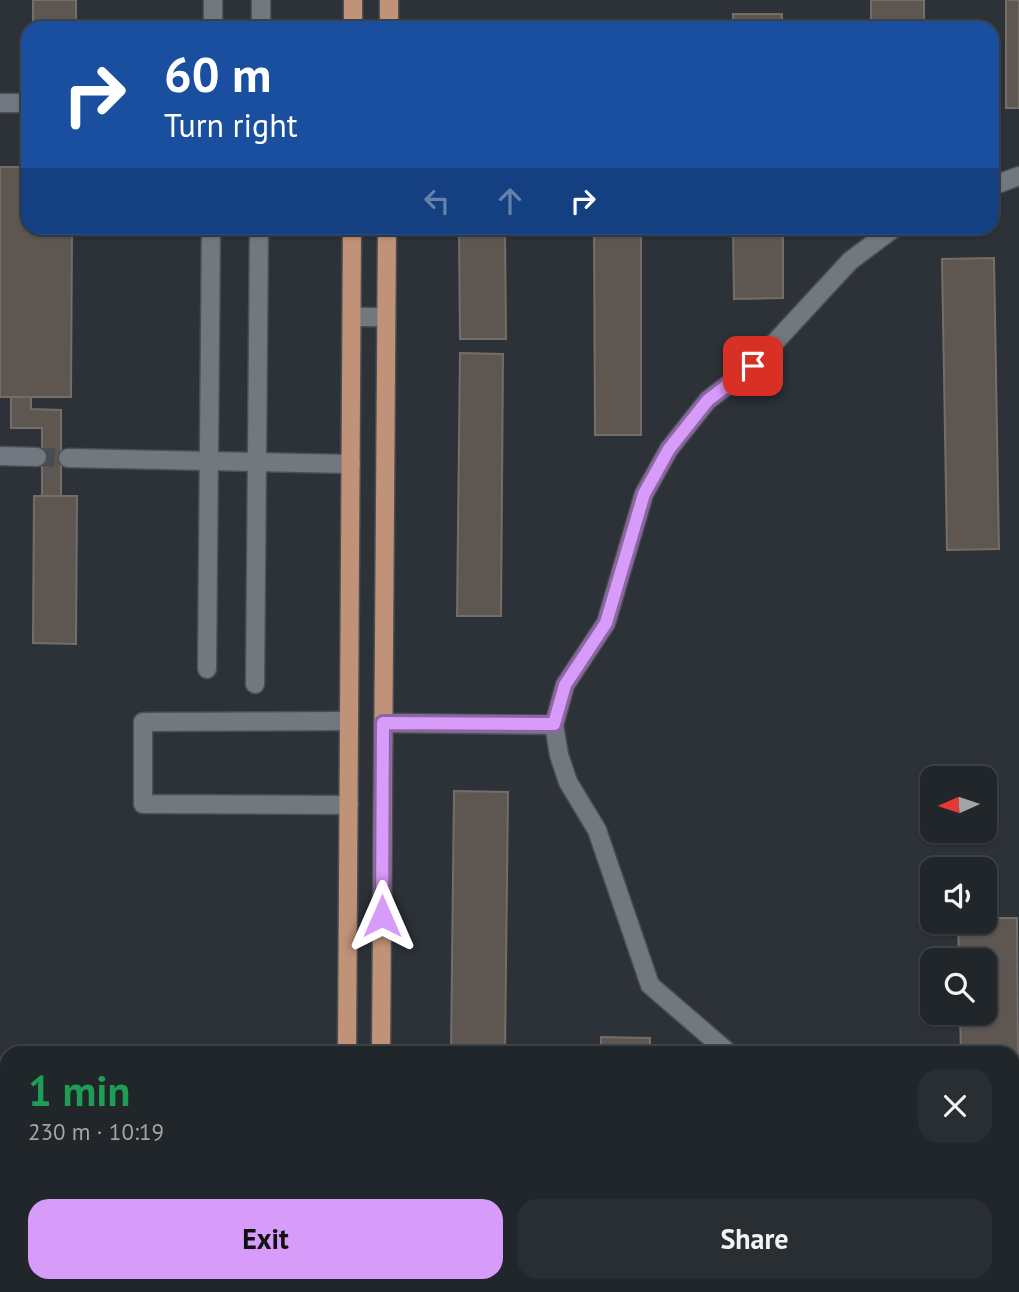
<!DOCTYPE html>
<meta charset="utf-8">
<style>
:root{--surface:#21262a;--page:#292e32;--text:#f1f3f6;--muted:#a2a5a8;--line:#3e4347;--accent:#d79bf9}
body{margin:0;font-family:"PT Sans",sans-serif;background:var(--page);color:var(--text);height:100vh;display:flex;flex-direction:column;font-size:26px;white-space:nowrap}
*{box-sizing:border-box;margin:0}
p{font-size:23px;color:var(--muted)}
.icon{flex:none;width:38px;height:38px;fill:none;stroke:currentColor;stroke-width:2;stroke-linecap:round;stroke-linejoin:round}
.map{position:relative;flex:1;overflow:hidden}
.drawer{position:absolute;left:0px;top:1046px;width:1020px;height:247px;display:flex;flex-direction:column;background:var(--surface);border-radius:21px 21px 0 0;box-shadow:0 2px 5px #0004,0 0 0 2px var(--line)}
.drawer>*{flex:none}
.top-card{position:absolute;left:21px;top:21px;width:978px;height:214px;border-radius:21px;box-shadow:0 2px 5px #0004,0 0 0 2px var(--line);background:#1a4fa0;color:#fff;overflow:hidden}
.needle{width:46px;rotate:267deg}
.controls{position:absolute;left:920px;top:766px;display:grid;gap:14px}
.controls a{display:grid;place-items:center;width:77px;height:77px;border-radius:14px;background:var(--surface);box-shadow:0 2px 5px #0004,0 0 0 2px var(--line);font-size:35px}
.pin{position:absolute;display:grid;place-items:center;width:60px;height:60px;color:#fff;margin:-30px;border-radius:14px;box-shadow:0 4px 10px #0006}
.me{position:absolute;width:77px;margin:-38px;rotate:0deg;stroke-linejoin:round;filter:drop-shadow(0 0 5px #0008)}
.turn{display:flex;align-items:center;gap:24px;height:147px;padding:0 28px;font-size:32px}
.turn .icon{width:91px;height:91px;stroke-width:2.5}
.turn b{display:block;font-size:49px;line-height:60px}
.lanes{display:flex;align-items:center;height:66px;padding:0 28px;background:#0003;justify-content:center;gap:35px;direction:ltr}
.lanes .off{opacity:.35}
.round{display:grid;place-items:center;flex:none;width:74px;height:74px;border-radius:21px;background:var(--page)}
.overview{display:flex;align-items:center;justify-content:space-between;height:119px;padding:0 28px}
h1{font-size:42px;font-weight:600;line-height:52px;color:#1e9e55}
.primary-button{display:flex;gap:14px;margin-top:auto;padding:14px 28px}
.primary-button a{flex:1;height:80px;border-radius:21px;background:var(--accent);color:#111;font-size:28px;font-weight:600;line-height:80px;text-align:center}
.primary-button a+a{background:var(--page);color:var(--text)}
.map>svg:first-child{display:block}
.building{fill:#5e5650;stroke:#756d67;stroke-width:2}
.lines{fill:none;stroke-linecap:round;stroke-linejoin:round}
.minor-tunnel{stroke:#474d53;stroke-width:18;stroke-dasharray:18 9;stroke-linecap:butt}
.minor-casing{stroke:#4b4f54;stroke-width:21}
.major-casing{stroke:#4b4f54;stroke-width:21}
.minor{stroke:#72787f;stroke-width:18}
.major{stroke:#c09277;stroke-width:18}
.route-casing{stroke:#8c65a2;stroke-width:18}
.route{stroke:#d79bf9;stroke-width:12}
</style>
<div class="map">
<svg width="1019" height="1292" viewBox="0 0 1019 1292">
<rect width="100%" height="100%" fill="#2c3238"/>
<!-- building -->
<g class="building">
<rect x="33" y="0" width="43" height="28"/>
<rect x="871" y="0" width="53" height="28"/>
<rect x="1006" y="0" width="13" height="108"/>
<rect x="733" y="14" width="49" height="14"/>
<polygon points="0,167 28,167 28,228 72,228 71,397 0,397"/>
<polygon points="459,228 505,228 506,339 460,339"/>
<polygon points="594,228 641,228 641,435 595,435"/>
<polygon points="733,228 783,228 783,298 734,299"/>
<polygon points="994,258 999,549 947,550 942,259"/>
<polygon points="460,353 503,354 501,616 457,616"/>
<polygon points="11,397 31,397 31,409 61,410 61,496 42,496 42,428 11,428"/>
<polygon points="34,496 77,496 76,644 33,643"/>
<polygon points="454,791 508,792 505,1054 451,1054"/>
<polygon points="985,918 1017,918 1019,1222 1013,1222 1013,1054 961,1054 960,1013 985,1013 985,961 959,961 958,922 985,922"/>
<polygon points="601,1037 650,1038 650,1054 601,1054"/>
<rect x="449" y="1286" width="46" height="6"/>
<polygon points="598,1286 647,1286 647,1292 597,1292"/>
<rect x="758" y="1286" width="42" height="6"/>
<rect x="896" y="1286" width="42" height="6"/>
</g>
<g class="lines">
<!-- minor-tunnel -->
<polyline class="minor-tunnel" points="37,457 68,458"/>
<!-- minor casing -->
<g class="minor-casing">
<g id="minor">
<polyline points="213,28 213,0"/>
<polyline points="261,28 261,0"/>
<polyline points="0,103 28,103"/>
<polyline points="992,186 1019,176"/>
<polyline points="352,317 386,317"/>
<polyline points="0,456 37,457"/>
<polyline points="68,458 351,464"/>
<polyline points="207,669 211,228"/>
<polyline points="255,684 259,228"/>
<polyline points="383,723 554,725"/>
<polyline points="349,805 143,804 143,722 349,721"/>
<polyline points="730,1054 650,985 597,830 568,782 559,755 554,725 565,685 606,623 644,494 669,449 708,400 753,366 850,261 894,228"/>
<polyline points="0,1229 7,1229"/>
<polyline points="1013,1283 1019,1285"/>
</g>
</g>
<!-- major casing -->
<g class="major-casing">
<g id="major">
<polyline points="353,28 353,0"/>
<polyline points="389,28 389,0"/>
<polyline points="347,1054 352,228"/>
<polyline points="381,1054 387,228"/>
<polyline points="346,1292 346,1286"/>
<polyline points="379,1292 379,1286"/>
</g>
</g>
<!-- minor -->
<use href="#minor" class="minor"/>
<!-- major -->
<use href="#major" class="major"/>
</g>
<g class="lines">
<!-- route casing -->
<g class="route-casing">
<polyline id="route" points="382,916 383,723 554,724 565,685 606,623 644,494 669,449 708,400 753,366"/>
</g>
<!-- route -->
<use href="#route" class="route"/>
</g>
</svg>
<div class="controls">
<a><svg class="needle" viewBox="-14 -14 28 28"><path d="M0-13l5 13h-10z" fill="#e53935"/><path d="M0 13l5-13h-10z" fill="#a2a5a8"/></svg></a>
<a><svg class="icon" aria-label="sound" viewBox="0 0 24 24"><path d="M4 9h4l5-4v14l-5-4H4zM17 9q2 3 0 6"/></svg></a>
<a><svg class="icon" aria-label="search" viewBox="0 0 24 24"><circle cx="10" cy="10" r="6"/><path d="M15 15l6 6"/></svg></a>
</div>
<div class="pin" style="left:753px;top:366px;background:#d93025"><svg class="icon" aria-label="arrive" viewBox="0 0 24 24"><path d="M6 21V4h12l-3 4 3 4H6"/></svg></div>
<svg class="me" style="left:382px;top:916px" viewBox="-20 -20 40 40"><path d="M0-17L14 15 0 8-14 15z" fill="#d79bf9" stroke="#fff" stroke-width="4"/></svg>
<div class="top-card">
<div class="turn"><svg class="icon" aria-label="right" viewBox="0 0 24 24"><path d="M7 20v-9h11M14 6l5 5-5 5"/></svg><div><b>60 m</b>Turn right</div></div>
<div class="lanes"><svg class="icon off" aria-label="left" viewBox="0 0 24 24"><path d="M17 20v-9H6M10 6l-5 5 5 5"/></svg><svg class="icon off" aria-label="ahead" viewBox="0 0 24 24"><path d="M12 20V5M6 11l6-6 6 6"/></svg><svg class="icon" aria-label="right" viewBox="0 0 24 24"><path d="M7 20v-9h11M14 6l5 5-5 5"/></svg></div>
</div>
<section class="drawer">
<div class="overview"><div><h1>1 min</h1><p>230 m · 10:19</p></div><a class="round"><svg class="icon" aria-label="close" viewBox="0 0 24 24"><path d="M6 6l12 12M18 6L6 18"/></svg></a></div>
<div class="primary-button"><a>Exit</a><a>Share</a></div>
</section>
</div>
